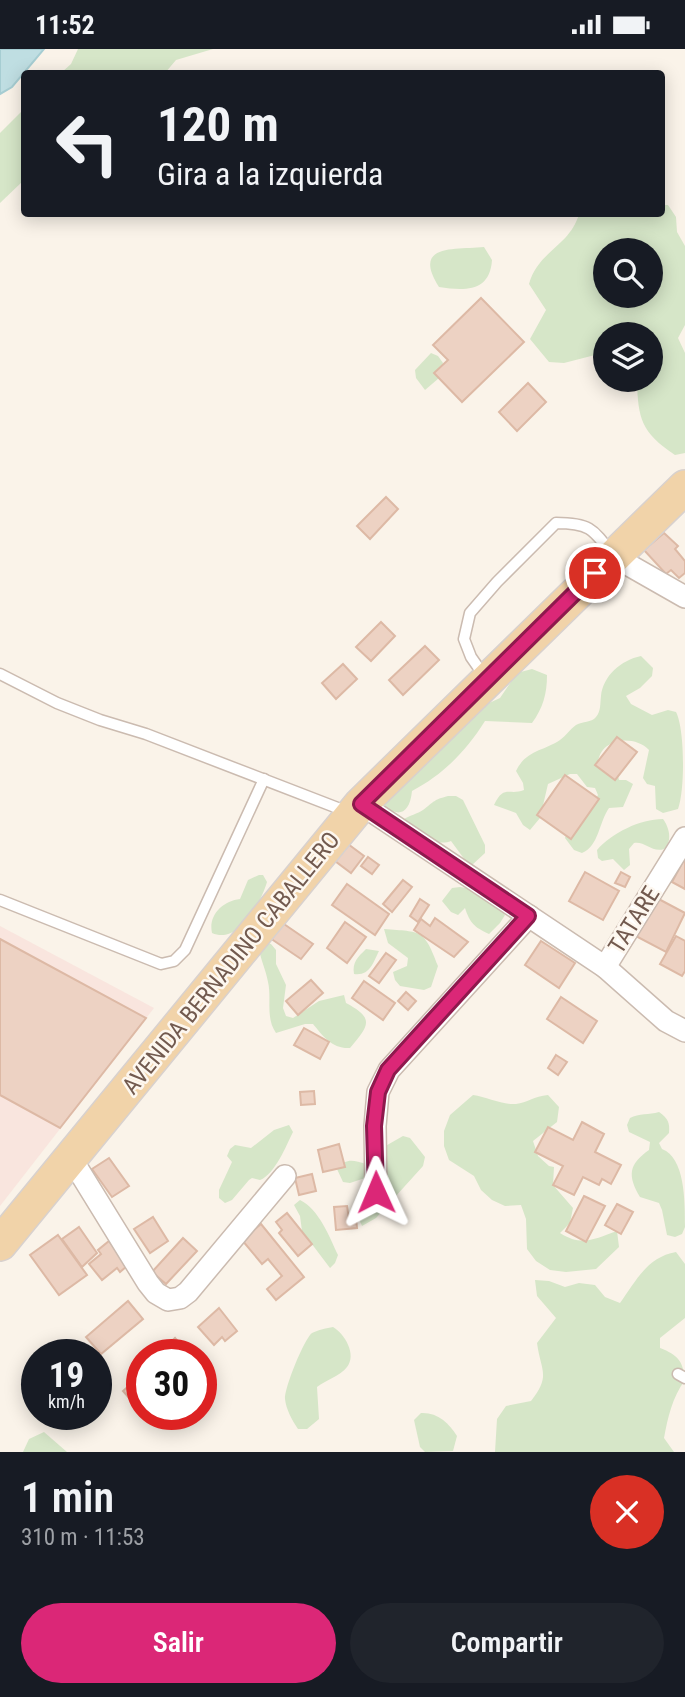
<!DOCTYPE html>
<html lang="es">
<meta charset="utf-8">
<style>
:root{--surface:#171b24;--page:#20242c;--text:#f1f3f6;--muted:#9ea1a6;--accent:#db2777}
body{margin:0;font-family:"Roboto Condensed",sans-serif;background:var(--page);color:var(--text);height:100vh;display:flex;flex-direction:column;font-size:26px;white-space:nowrap}
*{box-sizing:border-box;margin:0}
p{font-size:23px;color:var(--muted)}
.icon{flex:none;width:38px;height:38px;fill:none;stroke:currentColor;stroke-width:2;stroke-linecap:round;stroke-linejoin:round}
.map{position:relative;height:1403px;overflow:hidden}
.details{display:flex;flex-direction:column;background:var(--surface);flex:1}
.details>*{flex:none}
.hud{position:absolute;left:21px;top:21px;width:644px;height:147px;border-radius:7px;box-shadow:0 4px 18px #0003;background:#171b24;color:var(--text);overflow:hidden}
.fabs{position:absolute;left:593px;top:189px;display:grid;gap:14px}
.fabs a{display:grid;place-items:center;width:70px;height:70px;border-radius:50%;background:var(--surface);box-shadow:0 4px 18px #0003;font-size:35px}
.speed{position:absolute;left:21px;top:1290px;display:flex;gap:14px;font-size:35px;font-weight:700;text-align:center}
.speed>*{display:grid;place-content:center;width:91px;height:91px;border-radius:50%;background:var(--surface);box-shadow:0 4px 18px #0003;line-height:1}
.speed small{font-size:18px;font-weight:400}
.speed .limit{border:10px solid #d22;background:#fff;color:#111}
.pin{position:absolute;display:grid;place-items:center;width:60px;height:60px;color:#fff;margin:-30px;border:4px solid #fff;border-radius:50%;box-shadow:0 2px 7px #0007}
.me{position:absolute;width:77px;margin:-38px;rotate:359deg;stroke-linejoin:round;filter:drop-shadow(0 0 5px #0008)}
.turn{display:flex;align-items:center;gap:24px;height:147px;padding:0 21px;font-size:32px}
.turn .icon{width:91px;height:91px;stroke-width:2.5}
.turn b{display:block;font-size:49px;line-height:60px}
.round{display:grid;place-items:center;flex:none;width:74px;height:74px;border-radius:37px;background:var(--page)}
.head{display:flex;align-items:center;justify-content:space-between;height:119px;padding:0 21px}
h1{font-size:42px;font-weight:600;line-height:52px}
.primary-button{display:flex;gap:14px;margin-top:auto;padding:14px 21px}
.primary-button a{flex:1;height:80px;border-radius:42px;background:var(--accent);color:#fff;font-size:28px;font-weight:600;line-height:80px;text-align:center}
.primary-button a+a{background:var(--page);color:var(--text)}
.status{display:flex;justify-content:space-between;align-items:center;height:49px;padding:0 35px;background:var(--surface);direction:ltr}
.status svg{height:19px;fill:currentColor}
.map>svg:first-child{display:block}
.commercial{fill:#f9e5de}
.green{fill:#d6e6c8;fill-rule:evenodd}
.water{fill:#bfdee2;stroke:#a6cdd2;stroke-width:2}
.building{fill:#edd2c3;stroke:#ddb9a5;stroke-width:2}
.lines{fill:none;stroke-linecap:round;stroke-linejoin:round}
.service-casing{stroke:#cbbbb0;stroke-width:13}
.minor-casing{stroke:#cbbbb0;stroke-width:24}
.primary-casing{stroke:#d8d1ce;stroke-width:36}
.service{stroke:#fff;stroke-width:10}
.minor{stroke:#fff;stroke-width:21}
.primary{stroke:#f1d3a9;stroke-width:33}
.route-casing{stroke:#8e194d;stroke-width:18}
.route{stroke:#db2777;stroke-width:12}
.labels{text-anchor:middle;dominant-baseline:central;stroke-width:5;stroke-linejoin:round;paint-order:stroke}
.street-label{font-size:24px;fill:#725a4f;stroke:#fdf7ef}
</style>
<div class="status"><b>11:52</b><svg viewBox="0 0 49 12"><path d="M0 12V9h3v3zM5 12V6h3v6zM10 12V3h3v9zM15 12V0h3v12zM26 1h20v11H26zM47 4h2v5h-2z"/></svg></div>
<div class="map">
<svg width="685" height="1403" viewBox="0 0 685 1403">
<rect width="100%" height="100%" fill="#faf3e9"/>
<!-- commercial -->
<polygon class="commercial" points="0,877 154,959 0,1157"/>
<!-- green -->
<g class="green">
<polygon points="78,0 213,0 176,11 165,24 61,24 71,15"/>
<polygon points="24,60 24,131 0,154 0,84"/>
<path d="M662,156h6l8,12 1,15 8,14v79l-7,13 7,15v100l-10,2c-34,-23 -37,-36 -38,-75h14v-46h-45l-1,9 -10,12 -31,8 -15,-1 -19,-23 16,-29 -17,-26c9,-33 41,-38 50,-70l83,-1zM606,201h45v46h-45z"/>
<path d="M484,198l8,13c-2,32 -27,31 -53,27 -28,-44 17,-37 45,-40z"/>
<polygon points="431,304 438,307 443,314 439,329 425,341 416,329 415,321"/>
<path d="M641,607l12,12 -1,8 -12,12 -14,8 5,8 21,11 16,-5 8,2c9,17 9,79 2,97l-15,4 -7,-4 -1,-23 -8,-2 -4,-6 6,-28c-15,-16 -51,-12 -51,15l19,7 2,8h7l7,4 -10,23 -14,1c-10,14 -10,38 -27,45l-8,-3 -9,-12 5,-17 24,-19 4,-7 -3,-7 -8,-1 -10,-13h-7l-22,10 -8,34 -10,12 -7,-5 -7,-12 -22,-8c10,-21 15,-9 30,-15l-1,-7 -7,-12c10,-21 28,-20 44,-31 6,-4 10,-11 16,-15 7,-4 15,-2 20,-8 5,-6 4,-13 5,-21 2,-20 20,-36 40,-40z"/>
<path d="M532,620l15,6c0,19 -4,33 -15,48l-47,-2c-19,30 -41,53 -73,70 -3,30 -21,25 -36,6l83,-80 41,-19 17,-25z"/>
<path d="M448,747h8l7,4 22,45v8l-13,12 -7,-5 -14,-19c-17,7 -34,-11 -48,-21 6,-5 15,-6 20,-10 12,-9 10,-10 25,-14z"/>
<path d="M663,770c6,8 10,22 1,30 -12,4 -19,-8 -30,-6l-5,6 1,16 -6,5 -11,-11 -11,2 -4,-3 -1,-8c15,-17 43,-31 66,-31z"/>
<path d="M259,826h4l4,7c-6,20 -28,63 -55,51 -4,-18 11,-32 28,-34l8,-19z"/>
<path d="M460,838c17,3 36,11 45,28l-5,8 -11,11c-15,-7 -19,-11 -24,-26l-7,7 -7,-3 -9,-11 10,-13z"/>
<path d="M384,880c38,3 40,0 54,37l-7,21 -7,3 -24,-4 -5,-6 -2,-8 14,-6 1,-8 -20,-15z"/>
<path d="M264,893l7,2 5,6v14l10,21 -3,23 3,8 7,2 26,-17 25,-6 2,8c30,16 22,23 4,45 -18,1 -27,-12 -37,-24h-8l-29,9c-11,-16 -4,-34 -8,-51 -2,-12 -7,-21 -9,-33z"/>
<path d="M366,900l13,2c-6,12 -9,25 -25,23 -2,-12 4,-17 12,-25z"/>
<path d="M473,1046c14,2 29,10 43,9 11,-1 18,-8 32,-9l11,12 -2,15 -24,19 5,15 11,10 5,1 -1,18 20,23 -3,15 -10,10c22,14 34,6 57,-2l2,16 -23,22 -30,3 -16,-2 -14,-9 -9,-12 -1,-30 -5,-14 -16,1 -13,-6 -11,-10 -7,-14 -25,-16 -5,-14v-15l6,-16z"/>
<path d="M659,1063c9,6 11,11 10,21l-10,10 3,6c23,9 23,51 23,78l-3,7 -7,3 -8,-2 -5,-25 -3,-7 -19,-6c-13,-22 -11,-33 9,-47l1,-8 -21,-10 -2,-7 3,-7c9,-5 19,-3 29,-6z"/>
<path d="M289,1076l4,7c-7,14 -18,42 -33,48l-8,-2 -3,2 -17,20 -7,3 -6,-5v-8l13,-28 -5,-6 3,-7 5,-4 16,3 23,-18z"/>
<path d="M403,1087l7,2 15,19 -2,9 -47,52 -14,8 -6,-14 1,-8 16,-15 -1,-8 -7,-3 -15,5 -7,-1 -6,-13c9,-11 16,-9 29,-5l9,-12z"/>
<path d="M300,1151c19,9 30,38 38,55l-3,8 -5,5 -28,-37 -2,-15 -6,-11z"/>
<path d="M676,1203l9,12v54l-25,20v10c18,7 23,13 25,32 -13,18 -17,37 -21,58l10,14h-179l2,-33 9,-13 25,-5c20,-26 10,-29 6,-58l19,-25 -19,-22 -2,-16 14,1 16,6 14,-4 16,2 10,12 15,6c16,-22 27,-46 56,-51z"/>
<path d="M333,1278c12,7 24,28 14,40 -7,9 -21,13 -30,20l2,32 -12,10h-9c-6,-9 -12,-20 -13,-30 -1,-10 19,-60 27,-66 6,-3 15,-5 21,-6z"/>
<path d="M421,1364c16,-1 28,10 36,23l-4,15 -28,1 -5,-5 -6,-27z"/>
<polygon points="44,1383 67,1403 23,1403 29,1390"/>
</g>
<!-- water -->
<polygon class="water" points="0,0 44,0 12,38 0,45"/>
<!-- building -->
<g class="building">
<polygon points="481,249 524,293 462,353 434,324 448,311 433,296"/>
<polygon points="528,334 546,353 517,382 499,363"/>
<polygon points="386,448 398,460 370,490 357,477"/>
<polygon points="664,484 678,497 675,500 685,512 685,524 679,529 671,521 666,525 644,501"/>
<polygon points="381,573 395,587 371,612 356,598"/>
<polygon points="425,597 439,611 403,646 389,631"/>
<polygon points="343,615 357,630 336,650 322,634"/>
<polygon points="617,688 637,703 615,731 595,716"/>
<polygon points="565,726 599,750 571,790 537,766"/>
<polygon points="344,792 364,807 351,824 331,809"/>
<polygon points="368,808 379,816 372,825 361,817"/>
<polygon points="685,809 685,840 672,833"/>
<polygon points="585,823 619,842 603,871 569,852"/>
<polygon points="621,823 630,828 625,838 615,834"/>
<polygon points="403,831 412,838 392,863 383,855"/>
<polygon points="347,835 389,865 375,886 332,856"/>
<polygon points="653,847 685,864 666,903 632,885"/>
<polygon points="420,850 429,856 418,873 410,867"/>
<polygon points="435,869 468,893 454,908 414,881 421,870 430,877"/>
<polygon points="281,873 313,895 301,910 270,889"/>
<polygon points="345,873 366,888 347,914 327,899"/>
<polygon points="676,887 685,892 685,922 682,927 660,915"/>
<polygon points="0,890 146,969 60,1079 0,1046"/>
<polygon points="541,892 575,914 559,939 525,916"/>
<polygon points="386,904 396,911 379,934 369,927"/>
<polygon points="311,931 323,944 298,966 286,952"/>
<polygon points="364,932 395,954 383,971 352,949"/>
<polygon points="406,943 416,952 408,961 398,952"/>
<polygon points="561,948 597,972 583,994 547,970"/>
<polygon points="304,979 329,993 320,1010 294,996"/>
<polygon points="556,1006 567,1013 558,1026 548,1019"/>
<polygon points="314,1042 315,1055 301,1056 300,1043"/>
<polygon points="582,1073 604,1085 595,1103 621,1116 611,1135 602,1130 599,1136 583,1128 574,1146 553,1136 563,1117 535,1103 548,1078 573,1091"/>
<polygon points="339,1095 345,1118 323,1123 318,1101"/>
<polygon points="109,1109 129,1137 112,1148 92,1120"/>
<polygon points="312,1125 316,1142 299,1146 295,1129"/>
<polygon points="584,1147 605,1157 586,1193 566,1182"/>
<polygon points="617,1155 633,1163 621,1185 605,1176"/>
<polygon points="347,1157 349,1170 356,1169 357,1179 336,1181 334,1158"/>
<polygon points="287,1164 312,1195 298,1207 279,1184 282,1181 276,1173"/>
<polygon points="153,1168 168,1192 150,1204 134,1180"/>
<polygon points="261,1175 304,1228 276,1251 267,1240 282,1227 268,1210 262,1215 242,1191"/>
<polygon points="79,1178 97,1204 82,1218 62,1190"/>
<polygon points="58,1186 87,1226 59,1246 30,1206"/>
<polygon points="183,1189 197,1202 166,1235 152,1223"/>
<polygon points="109,1192 127,1217 120,1223 117,1219 102,1231 89,1215 101,1205 98,1201"/>
<polygon points="128,1252 143,1270 101,1305 86,1288"/>
<polygon points="219,1259 237,1282 225,1292 222,1288 214,1296 198,1278"/>
<polygon points="175,1289 190,1306 157,1306"/>
<polygon points="142,1325 142,1355 138,1359 123,1342"/>
</g>
<g class="lines">
<!-- service casing -->
<g class="service-casing">
<g id="service">
<polyline points="0,625 57,654 100,671 146,685 348,763"/>
<path d="M485,628l-14,-20 -7,-18 6,-26 27,-31 59,-59c32,0 37,5 55,30"/>
<polyline points="0,851 161,915 174,912 185,901 264,730"/>
<polyline points="678,1325 685,1329"/>
</g>
</g>
<!-- minor casing -->
<g class="minor-casing">
<g id="minor">
<polyline points="613,507 685,548"/>
<polyline points="361,755 605,918 666,972 685,982"/>
<polyline points="605,918 685,789"/>
<polyline points="71,1109 148,1234 156,1244 168,1251 180,1249 188,1243 285,1127"/>
<polyline points="376,1143 375,1077 378,1043 389,1021 529,867"/>
</g>
</g>
<!-- primary casing -->
<g class="primary-casing">
<polyline id="primary" points="0,1195 361,755 685,438"/>
</g>
<!-- service -->
<use href="#service" class="service"/>
<!-- minor -->
<use href="#minor" class="minor"/>
<!-- primary -->
<use href="#primary" class="primary"/>
</g>
<g class="lines">
<!-- route casing -->
<g class="route-casing">
<polyline id="route" points="376,1143 374,1077 378,1043 388,1021 528,867 361,755 595,524"/>
</g>
<!-- route -->
<use href="#route" class="route"/>
</g>
<g class="labels">
<!-- street labels -->
<g class="street-label">
<text transform="translate(634 871) rotate(-58)">TATARE</text>
<text transform="translate(231 914) rotate(-51)">AVENIDA BERNADINO CABALLERO</text>
</g>
</g>
</svg>
<div class="fabs">
<a><svg class="icon" aria-label="search" viewBox="0 0 24 24"><circle cx="10" cy="10" r="6"/><path d="M15 15l6 6"/></svg></a>
<a><svg class="icon" aria-label="layers" viewBox="0 0 24 24"><path d="M12 4l9 5-9 5-9-5zM3 14l9 5 9-5"/></svg></a>
</div>
<div class="speed"><div>19<small>km/h</small></div><div class="limit">30</div></div>
<div class="pin" style="left:595px;top:524px;background:#d93025"><svg class="icon" aria-label="arrive" viewBox="0 0 24 24"><path d="M6 21V4h12l-3 4 3 4H6"/></svg></div>
<svg class="me" style="left:376px;top:1143px" viewBox="-20 -20 40 40"><path d="M0-17L14 15 0 8-14 15z" fill="#db2777" stroke="#fff" stroke-width="4"/></svg>
<div class="hud">
<div class="turn"><svg class="icon" aria-label="left" viewBox="0 0 24 24"><path d="M17 20v-9H6M10 6l-5 5 5 5"/></svg><div><b>120 m</b>Gira a la izquierda</div></div>
</div>
</div>
<section class="details">
<div class="head"><div><h1>1 min</h1><p>310 m · 11:53</p></div><a class="round" style="background:#d93025;color:#fff"><svg class="icon" aria-label="close" viewBox="0 0 24 24"><path d="M6 6l12 12M18 6L6 18"/></svg></a></div>
<div class="primary-button"><a>Salir</a><a>Compartir</a></div>
</section>
